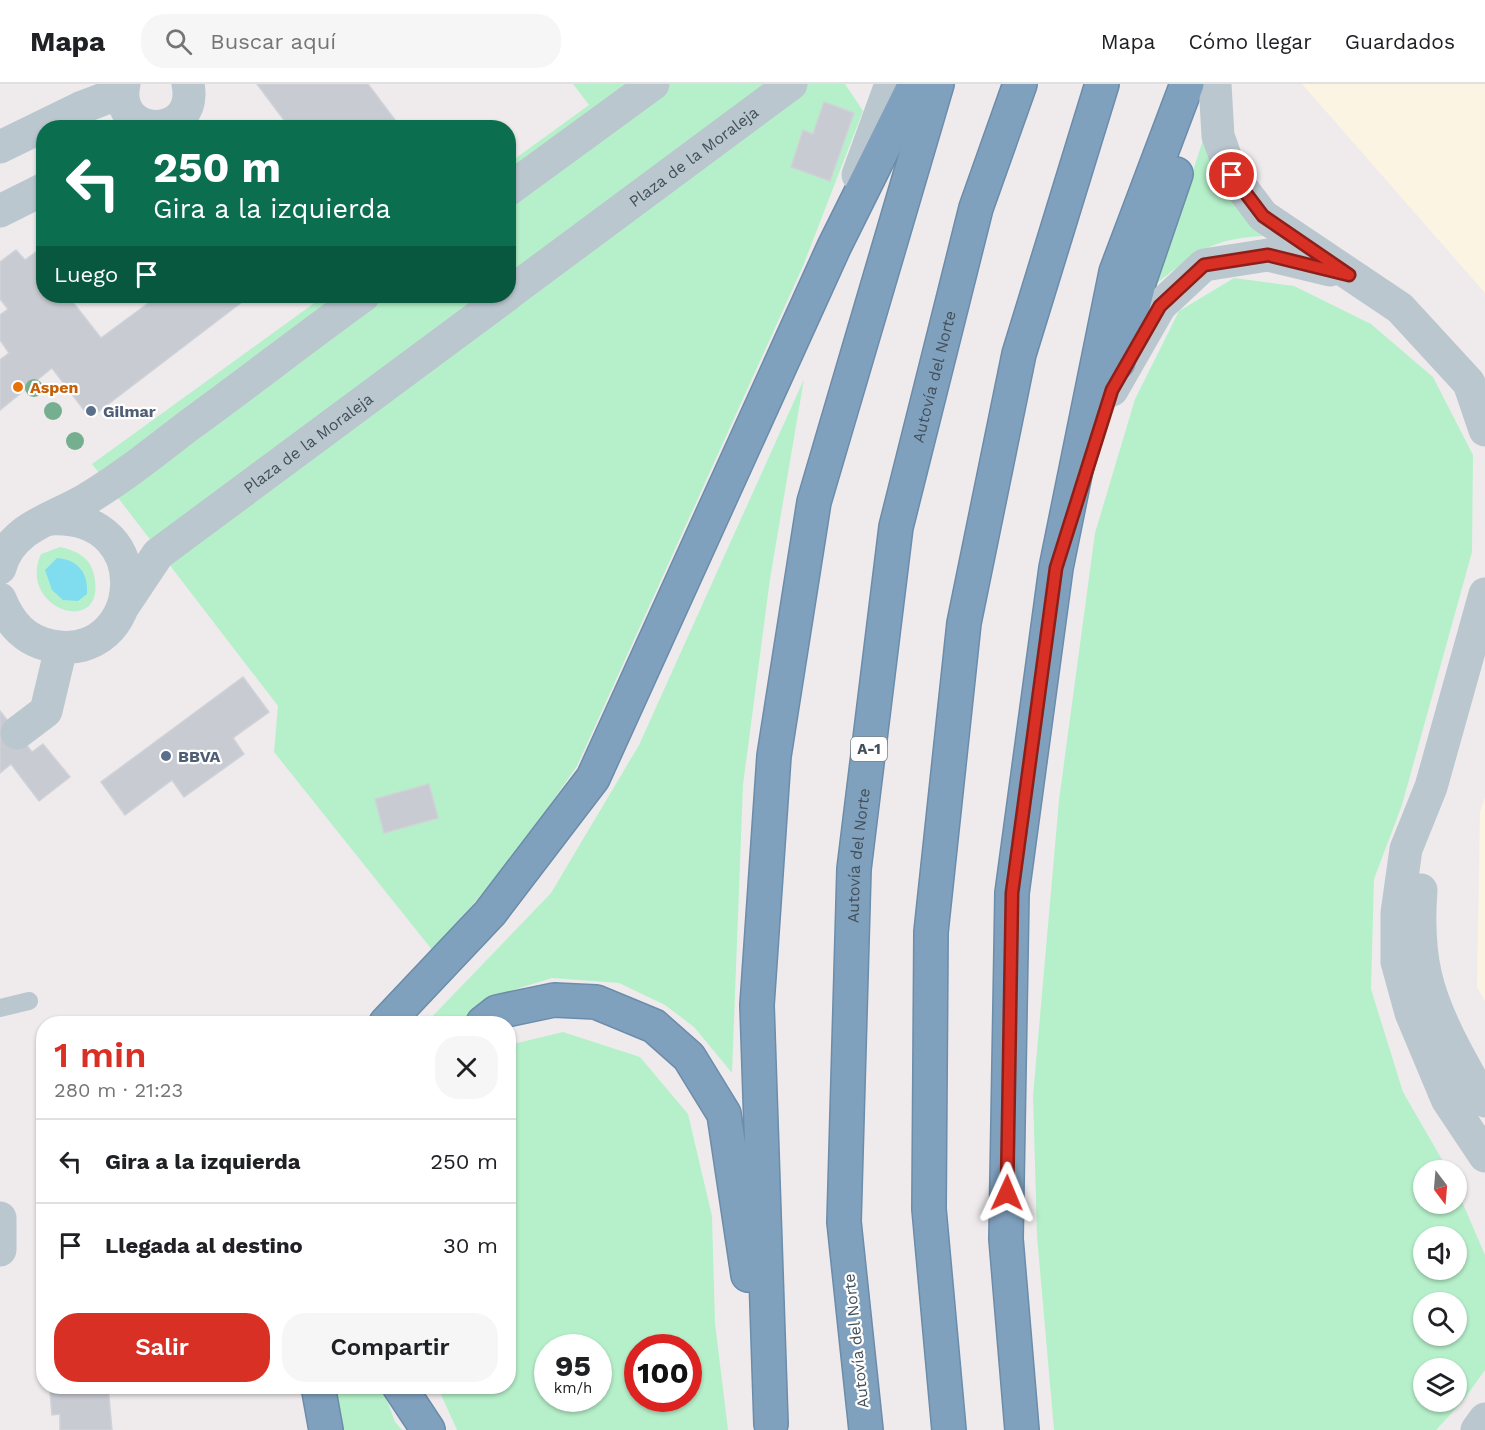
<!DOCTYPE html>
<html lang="es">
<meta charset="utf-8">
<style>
:root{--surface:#fff;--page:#f6f6f6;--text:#202124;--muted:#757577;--line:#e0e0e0;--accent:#d93025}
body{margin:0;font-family:"Work Sans",sans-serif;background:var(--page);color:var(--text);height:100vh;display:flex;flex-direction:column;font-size:22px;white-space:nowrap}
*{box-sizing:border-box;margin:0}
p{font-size:20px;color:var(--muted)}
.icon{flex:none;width:33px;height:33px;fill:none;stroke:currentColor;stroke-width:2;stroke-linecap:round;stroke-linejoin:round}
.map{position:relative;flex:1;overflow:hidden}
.details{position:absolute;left:36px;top:932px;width:480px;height:378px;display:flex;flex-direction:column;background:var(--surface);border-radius:24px;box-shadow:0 2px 4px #0004}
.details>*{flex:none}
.banner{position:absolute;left:36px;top:36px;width:480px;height:183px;border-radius:24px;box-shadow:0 2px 4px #0004;background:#0b6e4f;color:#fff;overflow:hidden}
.needle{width:39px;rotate:164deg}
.tools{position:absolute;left:1413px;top:1076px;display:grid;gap:12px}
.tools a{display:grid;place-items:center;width:54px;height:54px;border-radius:50%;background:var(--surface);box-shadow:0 2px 4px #0004;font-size:30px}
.speed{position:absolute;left:534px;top:1250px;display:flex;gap:12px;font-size:30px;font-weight:700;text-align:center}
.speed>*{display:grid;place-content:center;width:78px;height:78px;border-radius:50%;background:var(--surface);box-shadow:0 2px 4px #0004;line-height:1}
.speed small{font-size:15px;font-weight:400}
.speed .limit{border:9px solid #d22;background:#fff;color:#111}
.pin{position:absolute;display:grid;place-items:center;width:51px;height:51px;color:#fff;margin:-26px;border:3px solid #fff;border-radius:50%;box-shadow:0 2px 6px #0007}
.me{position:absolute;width:66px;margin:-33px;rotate:1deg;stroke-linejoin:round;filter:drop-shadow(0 0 4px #0008)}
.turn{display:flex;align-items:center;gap:21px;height:126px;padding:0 18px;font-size:27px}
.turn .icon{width:78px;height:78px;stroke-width:2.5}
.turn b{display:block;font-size:42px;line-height:51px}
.then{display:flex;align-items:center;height:57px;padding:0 18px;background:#0003;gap:12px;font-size:22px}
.round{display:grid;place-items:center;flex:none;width:63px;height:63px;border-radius:24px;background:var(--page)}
.headline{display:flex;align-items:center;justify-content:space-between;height:102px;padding:0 18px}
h1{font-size:36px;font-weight:600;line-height:45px;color:var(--accent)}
.primary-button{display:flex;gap:12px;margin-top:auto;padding:12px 18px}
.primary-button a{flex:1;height:69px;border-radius:24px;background:var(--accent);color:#fff;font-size:24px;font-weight:600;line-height:69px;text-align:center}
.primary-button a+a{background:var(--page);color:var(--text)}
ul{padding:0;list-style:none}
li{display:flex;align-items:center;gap:18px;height:84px;padding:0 18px;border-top:2px solid var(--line)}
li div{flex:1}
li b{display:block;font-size:22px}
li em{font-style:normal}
header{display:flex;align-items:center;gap:36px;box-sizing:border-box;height:84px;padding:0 30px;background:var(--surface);border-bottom:2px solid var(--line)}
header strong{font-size:28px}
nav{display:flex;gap:33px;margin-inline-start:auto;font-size:21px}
.search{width:420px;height:54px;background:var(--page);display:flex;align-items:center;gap:15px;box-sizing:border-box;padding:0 21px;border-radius:24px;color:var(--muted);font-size:22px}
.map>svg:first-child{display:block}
.commercial{fill:#fcf4e2}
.green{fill:#b6f0ca;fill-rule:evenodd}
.water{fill:#80ddf0}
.building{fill:#c8cbd1;stroke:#cfd2d8;stroke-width:1.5}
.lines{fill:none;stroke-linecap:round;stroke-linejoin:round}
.highway-casing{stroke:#6b8caa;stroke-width:36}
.lane{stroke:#bbc7cf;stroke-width:18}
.street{stroke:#bbc7cf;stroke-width:33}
.highway{stroke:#80a1be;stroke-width:33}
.tree{fill:#75af8f}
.route-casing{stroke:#8d1f18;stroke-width:15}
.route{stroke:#d93025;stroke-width:10}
.food-dot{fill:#e8710a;stroke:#fff;stroke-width:2}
.service-dot{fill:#5c6f8a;stroke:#fff;stroke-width:2}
.labels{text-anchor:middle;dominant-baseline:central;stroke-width:4.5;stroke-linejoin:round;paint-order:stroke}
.shield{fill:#fff;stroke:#7b848c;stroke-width:1.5}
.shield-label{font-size:15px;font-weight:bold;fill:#43505a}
.street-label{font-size:16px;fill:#43505a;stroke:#fff}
.food-label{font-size:16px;font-weight:bold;fill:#c56008;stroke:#fff;text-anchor:start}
.service-label{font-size:16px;font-weight:bold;fill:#4e5e75;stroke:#fff;text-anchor:start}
</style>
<header>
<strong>Mapa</strong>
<div class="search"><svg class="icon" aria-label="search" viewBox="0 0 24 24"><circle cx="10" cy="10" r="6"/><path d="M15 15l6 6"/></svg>Buscar aquí</div>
<nav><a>Mapa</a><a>Cómo llegar</a><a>Guardados</a></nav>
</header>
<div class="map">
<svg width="1485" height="1346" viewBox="0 0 1485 1346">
<rect width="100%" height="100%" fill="#efebec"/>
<!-- commercial -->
<g class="commercial">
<polygon points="1302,0 1485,0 1485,209"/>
<polygon points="1485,713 1485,917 1477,903 1480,728"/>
</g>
<!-- green -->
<g class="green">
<polygon points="573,0 845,0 863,27 803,182 577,682 516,770 433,867 274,668 278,622 92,380 324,212 508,212 509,79 589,21"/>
<path d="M1204,53l61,99c-52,2 -69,16 -109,48z"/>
<path d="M1234,194l60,8 77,38 62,53 40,78 -1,97 -70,253 -28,74 -3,110 32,103 45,78h-24v33h32l1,-13 28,65v115l-23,32 -26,28h-382l-17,-194 -4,-140 26,-296 36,-267 40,-134 44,-88zM1424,1152h32v33h-32zM1424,1218h32v33h-32zM1424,1284h32v33h-32z"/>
<polygon points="804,295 770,495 743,701 732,989 694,943 665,921 619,899 552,894 497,911 457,939 426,939 551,809 639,661"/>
<path d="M60,463c17,4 30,10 34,28 14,64 -78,35 -53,-21z"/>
<path d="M563,948l77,25 48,57 24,102 3,107 13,107h-271l-20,-44h71l1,-341zM548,1263h50v51h-50zM638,1263h50v51h-50z"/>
<polygon points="331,1302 382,1302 395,1338 402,1346 337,1346"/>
</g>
<!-- water -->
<path class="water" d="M57,474c22,2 31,15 30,36l-9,7 -15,-1 -11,-10 -7,-20z"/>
<!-- building -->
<g class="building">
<polygon points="257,0 368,0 401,44 290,44"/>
<polygon points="824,18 854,29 830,97 791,83 803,46 813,50"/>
<polygon points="44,162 44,212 68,212 101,254 158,212 237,212 242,218 90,334 52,284 0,326 0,276 9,269 0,256 0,231 8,225 0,215 0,178 16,166 25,176"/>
<polygon points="243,593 269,628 233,654 244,670 184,713 172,696 125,731 101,698"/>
<polygon points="0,627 32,668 43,660 70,693 39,717 11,680 0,689"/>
<polygon points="429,700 438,734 384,749 375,715"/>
<polygon points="56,1302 108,1302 112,1346 60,1346 60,1330 52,1331 50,1307 57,1307"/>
</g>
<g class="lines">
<!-- highway casing -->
<g class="highway-casing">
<g id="highway">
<polyline points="1119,279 1140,195 1176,90"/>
<polyline points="386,939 490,829 593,694 834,163 915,0"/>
<polyline points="483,939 497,928 554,916 596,918 654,942 689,973 724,1030 748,1191"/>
<polyline points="318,1302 326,1346"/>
<polyline points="399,1302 428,1346"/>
<polyline points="771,1340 757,921 774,672 814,418 937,0"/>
<path id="s3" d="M866,1346l-22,-208 10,-353 42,-342 80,-319 44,-124"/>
<polyline points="949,1346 929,1125 931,848 964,539 1019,270 1102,0"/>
<polyline points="1022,1346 1006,1155 1012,809 1056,484 1116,188 1187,0"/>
</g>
</g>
<!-- lane -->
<polyline class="lane" points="0,924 29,917"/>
<!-- street -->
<g class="street">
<path d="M124,0c-12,55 75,58 64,0"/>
<polyline points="1215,0 1218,52 1232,91 1263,132 1400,224 1469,299 1485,346"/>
<polyline points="0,63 80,24 122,8"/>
<polyline points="858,91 891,0"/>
<polyline points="508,106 653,0"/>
<polyline points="0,127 44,105"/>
<path id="s1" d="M508,210l283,-210"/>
<polyline points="1112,306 1160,222 1204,181 1268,171 1330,186"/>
<path d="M0,484c10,-40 52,-49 85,-68 36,-21 69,-48 103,-74 59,-43 117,-88 175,-130"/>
<polyline points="1485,510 1431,703 1406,765 1397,829 1397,878 1411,929 1447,1015 1485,1072"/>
<path d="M0,515c10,25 25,42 52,47 91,17 108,-132 -1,-127"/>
<path id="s2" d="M124,521l34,-51 348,-258"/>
<polyline points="17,649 46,627 61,564"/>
<path d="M1421,806c-5,67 5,105 36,163 9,16 17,33 28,48"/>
<polyline points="0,1134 0,1166"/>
<polyline points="1477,1346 1485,1335"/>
</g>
<!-- highway -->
<use href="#highway" class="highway"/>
</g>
<!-- trees -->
<g class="tree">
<circle cx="34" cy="304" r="9"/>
<circle cx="53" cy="327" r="9"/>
<circle cx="75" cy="357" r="9"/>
</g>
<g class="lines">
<!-- route casing -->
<g class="route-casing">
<polyline id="route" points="1007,1109 1012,809 1056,484 1112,306 1160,222 1204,181 1268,171 1349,191 1263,132 1232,91"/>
</g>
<!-- route -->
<use href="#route" class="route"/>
</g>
<!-- markers -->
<circle class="food-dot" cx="18" cy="303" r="6"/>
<g class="service-dot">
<circle cx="91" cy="327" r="6"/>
<circle cx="166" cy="672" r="6"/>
</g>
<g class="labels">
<!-- shield labels -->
<rect class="shield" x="851" y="653" width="36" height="24" rx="4.5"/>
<g class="shield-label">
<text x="869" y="665">A-1</text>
</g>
<!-- street labels -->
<g class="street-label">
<text stroke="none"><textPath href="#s1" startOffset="231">Plaza de la Moraleja</textPath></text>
<text stroke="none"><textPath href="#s3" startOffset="1062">Autovía del Norte</textPath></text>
<text stroke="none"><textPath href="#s2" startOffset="248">Plaza de la Moraleja</textPath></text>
<text stroke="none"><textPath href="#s3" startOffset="576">Autovía del Norte</textPath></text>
<text transform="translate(856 1257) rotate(-96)">Autovía del Norte</text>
</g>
<!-- food labels -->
<g class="food-label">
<text x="30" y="303">Aspen</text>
</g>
<!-- service labels -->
<g class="service-label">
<text x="103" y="327">Gilmar</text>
<text x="178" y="672">BBVA</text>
</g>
</g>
</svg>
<div class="tools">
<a><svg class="needle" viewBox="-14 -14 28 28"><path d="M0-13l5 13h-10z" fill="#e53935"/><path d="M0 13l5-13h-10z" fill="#757577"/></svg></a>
<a><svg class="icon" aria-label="sound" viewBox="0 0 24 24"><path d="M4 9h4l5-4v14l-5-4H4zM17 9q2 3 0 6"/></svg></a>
<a><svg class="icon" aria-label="search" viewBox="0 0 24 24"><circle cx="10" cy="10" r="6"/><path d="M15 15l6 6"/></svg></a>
<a><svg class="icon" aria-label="layers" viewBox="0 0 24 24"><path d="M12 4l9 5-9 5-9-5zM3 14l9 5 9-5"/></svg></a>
</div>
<div class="speed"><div>95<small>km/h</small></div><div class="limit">100</div></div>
<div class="pin" style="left:1232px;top:91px;background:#d93025"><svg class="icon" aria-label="arrive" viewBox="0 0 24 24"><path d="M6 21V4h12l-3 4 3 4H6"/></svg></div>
<svg class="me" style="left:1007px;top:1109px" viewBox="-20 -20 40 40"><path d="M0-17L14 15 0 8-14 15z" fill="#d93025" stroke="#fff" stroke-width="4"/></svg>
<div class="banner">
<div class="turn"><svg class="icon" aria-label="left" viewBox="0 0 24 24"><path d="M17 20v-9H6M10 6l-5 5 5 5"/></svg><div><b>250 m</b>Gira a la izquierda</div></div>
<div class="then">Luego<svg class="icon" aria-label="arrive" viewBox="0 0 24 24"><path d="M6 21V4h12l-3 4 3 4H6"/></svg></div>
</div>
<section class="details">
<div class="headline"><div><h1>1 min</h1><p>280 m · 21:23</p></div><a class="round"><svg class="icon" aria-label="close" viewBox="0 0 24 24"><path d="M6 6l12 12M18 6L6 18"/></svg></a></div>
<ul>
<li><svg class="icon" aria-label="left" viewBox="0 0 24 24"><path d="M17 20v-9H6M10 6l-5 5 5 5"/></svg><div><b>Gira a la izquierda</b></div><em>250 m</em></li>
<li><svg class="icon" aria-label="arrive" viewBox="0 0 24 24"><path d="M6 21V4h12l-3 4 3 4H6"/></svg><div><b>Llegada al destino</b></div><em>30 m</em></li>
</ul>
<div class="primary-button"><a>Salir</a><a>Compartir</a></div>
</section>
</div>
